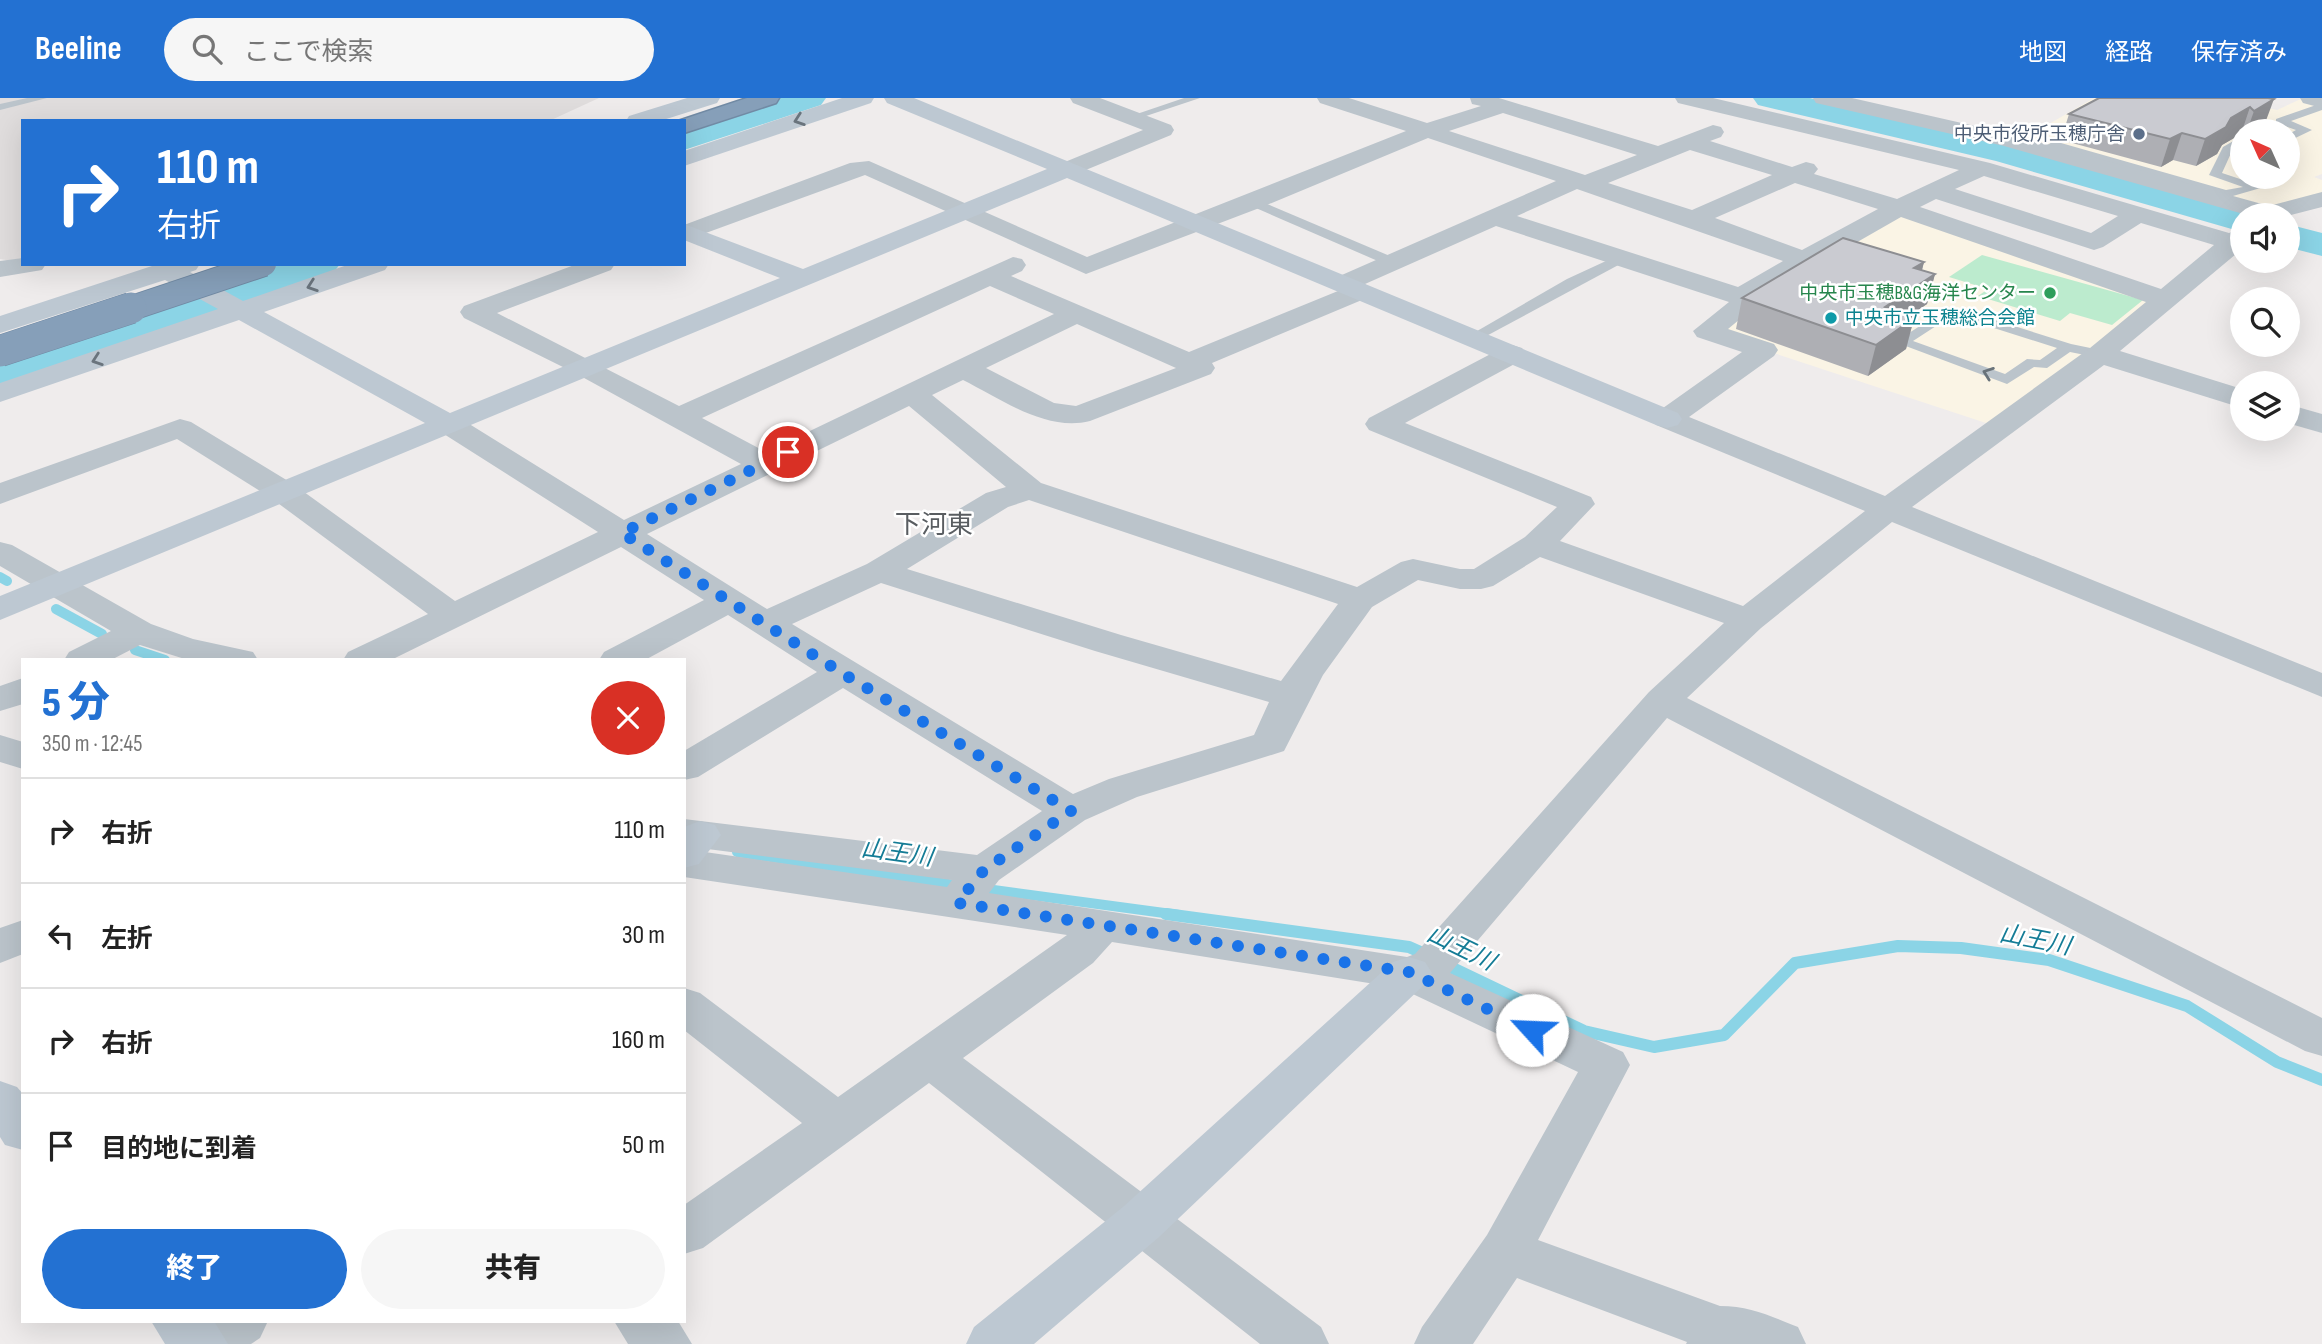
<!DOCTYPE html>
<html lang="ja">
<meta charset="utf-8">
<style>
:root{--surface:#fff;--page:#f6f6f6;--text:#222;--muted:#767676;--line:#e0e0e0;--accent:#2371d2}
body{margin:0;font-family:"Sofia Sans Condensed","Noto Sans JP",sans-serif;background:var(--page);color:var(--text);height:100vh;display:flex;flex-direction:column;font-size:26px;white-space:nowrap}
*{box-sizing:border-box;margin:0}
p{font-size:23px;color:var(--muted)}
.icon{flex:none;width:38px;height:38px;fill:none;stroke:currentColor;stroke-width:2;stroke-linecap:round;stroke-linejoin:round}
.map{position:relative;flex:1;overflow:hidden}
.drawer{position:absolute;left:21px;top:560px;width:665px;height:665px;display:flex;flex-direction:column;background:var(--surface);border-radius:0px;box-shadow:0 7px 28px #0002}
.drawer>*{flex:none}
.banner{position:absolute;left:21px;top:21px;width:665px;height:147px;border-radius:0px;box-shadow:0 7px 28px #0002;background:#2371d2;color:#fff;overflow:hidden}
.needle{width:46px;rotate:315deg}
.controls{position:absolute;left:2230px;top:21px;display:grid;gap:14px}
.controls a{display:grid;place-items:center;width:70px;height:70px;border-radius:50%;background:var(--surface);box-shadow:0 7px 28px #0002;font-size:35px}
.pin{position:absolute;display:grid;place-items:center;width:60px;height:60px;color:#fff;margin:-30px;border:4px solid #fff;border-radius:50%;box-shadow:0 2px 7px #0007}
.me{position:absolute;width:77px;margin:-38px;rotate:295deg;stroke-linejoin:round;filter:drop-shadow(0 0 5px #0008)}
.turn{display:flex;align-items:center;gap:24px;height:147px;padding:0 21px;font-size:32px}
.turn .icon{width:91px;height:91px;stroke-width:2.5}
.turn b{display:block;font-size:49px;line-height:60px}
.round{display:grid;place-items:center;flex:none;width:74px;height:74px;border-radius:37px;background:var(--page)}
.headline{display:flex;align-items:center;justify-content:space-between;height:119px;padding:0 21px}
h1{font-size:42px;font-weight:800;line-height:52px;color:var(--accent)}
.action{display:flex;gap:14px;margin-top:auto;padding:14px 21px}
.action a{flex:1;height:80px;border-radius:42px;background:var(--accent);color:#fff;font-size:28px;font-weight:800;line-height:80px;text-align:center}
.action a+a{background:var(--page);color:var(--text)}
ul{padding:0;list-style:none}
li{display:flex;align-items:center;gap:21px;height:105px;padding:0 21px;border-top:2px solid var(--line)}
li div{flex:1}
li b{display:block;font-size:26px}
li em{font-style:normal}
header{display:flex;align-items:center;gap:42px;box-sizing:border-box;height:98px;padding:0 35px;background:var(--accent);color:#fff}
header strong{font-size:33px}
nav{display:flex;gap:38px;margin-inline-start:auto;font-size:24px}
.search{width:490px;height:63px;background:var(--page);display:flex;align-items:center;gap:18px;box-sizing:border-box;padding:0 24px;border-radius:38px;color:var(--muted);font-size:26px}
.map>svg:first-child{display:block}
.commercial{fill:#faf4e5;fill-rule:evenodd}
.education{fill:#e0dddd}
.green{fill:#bcebce}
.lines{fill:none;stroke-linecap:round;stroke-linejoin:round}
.stream-far1{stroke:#8bd4e6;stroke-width:10}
.stream{stroke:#8bd4e6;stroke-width:12}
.river{fill:#8bd4e6;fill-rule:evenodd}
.highway-casing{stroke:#718aa4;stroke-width:3}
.lane{fill:#bbc4cb;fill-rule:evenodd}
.street{fill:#bbc4cb;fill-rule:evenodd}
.secondary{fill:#bdc8d2;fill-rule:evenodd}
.highway{fill:#869fb9;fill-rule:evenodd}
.highway-bridge-far1-casing{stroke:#718aa4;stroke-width:26;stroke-linecap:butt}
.highway-bridge-casing{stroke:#718aa4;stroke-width:32;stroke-linecap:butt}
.highway-bridge-far1{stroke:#869fb9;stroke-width:24}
.highway-bridge{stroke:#869fb9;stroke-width:31}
.wall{fill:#aeafb4}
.shaded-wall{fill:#8d8e92}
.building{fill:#cacbd1;stroke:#8d8e92;stroke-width:2}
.oneway{stroke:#6a747d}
.oneway2{stroke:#69737a}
.route{stroke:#1a73e8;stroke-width:12;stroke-dasharray:0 21.6}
.service-dot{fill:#5c6f8a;stroke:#fff;stroke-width:2.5}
.leisure-dot{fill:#2e9e5b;stroke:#fff;stroke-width:2.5}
.culture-dot{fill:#0f9aa8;stroke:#fff;stroke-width:2.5}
.labels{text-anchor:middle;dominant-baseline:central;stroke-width:5;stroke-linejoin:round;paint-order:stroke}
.far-service-label{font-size:19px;fill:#4e5e75;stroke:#fff;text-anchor:end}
.far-leisure-label{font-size:19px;fill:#27864d;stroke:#fff;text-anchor:end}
.far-culture-label{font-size:19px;fill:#0d838f;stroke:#fff;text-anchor:start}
.water-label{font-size:24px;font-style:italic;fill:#147c96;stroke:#fff}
.quarter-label{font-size:26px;fill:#595d61;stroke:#fff}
</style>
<header>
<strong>Beeline</strong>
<div class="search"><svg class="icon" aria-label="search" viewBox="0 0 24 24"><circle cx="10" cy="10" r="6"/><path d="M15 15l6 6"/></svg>ここで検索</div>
<nav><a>地図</a><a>経路</a><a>保存済み</a></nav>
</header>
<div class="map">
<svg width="2322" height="1246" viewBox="0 0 2322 1246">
<rect width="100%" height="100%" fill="#efecec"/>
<!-- commercial -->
<g class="commercial">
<path d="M2094,0h98l56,5 29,7 26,-12 19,4v72l-8,3 8,3v19l-56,14 -245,-73zM2242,33h45v46h-45z"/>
<polygon points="1896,109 2166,202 1992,327 1707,233"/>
</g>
<!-- education -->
<polygon class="education" points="0,0 599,0 549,23 23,23 23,161 12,163 0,161"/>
<!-- green -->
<polygon class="green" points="1982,157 2143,202 2112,227 2070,215 2060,223 1978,198 1988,191 1949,179"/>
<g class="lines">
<!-- stream-far1 -->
<g class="stream-far1">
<polyline points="0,479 7,483"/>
<polyline points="56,511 102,536"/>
<polyline points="135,552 165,562"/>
<polyline points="737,754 961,788"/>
<polyline points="979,790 1179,817"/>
</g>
<!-- stream -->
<g class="stream">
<polyline points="1166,816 1409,849 1427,857"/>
<polyline points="1444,866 1584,933 1654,949 1724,937 1795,865 1898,848 1961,850 2049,862 2187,908 2277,964 2322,982"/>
</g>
<!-- river -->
<g class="river">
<polygon points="779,0 826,0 821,7 684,52 684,31"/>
<polygon points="1753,0 1810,0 2005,45 2256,117 2242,117 2242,134 1996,63 1758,7"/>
<polygon points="2287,126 2322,135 2322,158 2287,149"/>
<polygon points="282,166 340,166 334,174 0,286 0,259"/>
</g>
<!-- highway casing -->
<g class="highway-casing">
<polygon id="highway" points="747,0 779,0 776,5 684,35 684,23 678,23"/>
</g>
<!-- lane -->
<g class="lane">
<polygon points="27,0 47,0 0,12 0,6"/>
<polygon points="1184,0 1200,0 1137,21 1128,19"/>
<polygon points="2322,5 2322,12 2291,23 2312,32 2287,44 2287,37 2296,32 2276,25 2276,21"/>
<polygon points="2242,38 2242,46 2232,53 2222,75 2264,89 2226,100 2056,50 2045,55 2039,52 2054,43 2226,92 2243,89 2209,77 2223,49"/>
<polygon points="1253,100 1397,161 1398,164 1397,167 1387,167 1249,107 1247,104"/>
<polygon points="1619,157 1624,158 1624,164 1477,243 1467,243 1465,240 1567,181"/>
<path d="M1951,208l120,38 34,7 2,3 -7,4 -30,-6 -23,16 -13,-1 -27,17 -112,-42zM1953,217l104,33 -17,12 -13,-1 -22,15 -92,-33z"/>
</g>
<!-- street -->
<g class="street">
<polygon points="1070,0 1100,0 1171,27 1174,32 1171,37 1076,76 1060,76 1056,71 1060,66 1143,32 1073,5"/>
<path d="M1317,0h32l78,25 54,-17 -9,-2 -2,-6h29l159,48 55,-21 8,2 3,5 -3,5 -11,4 82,26 14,-5 8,2 4,5 -4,5 83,25 62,-29 -281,-67 -3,-5h38l277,65 239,70 13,-6v22l-122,102 122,38v19l-138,-43 -192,142 410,166v24l-430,-175 -131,106 -74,70 635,320v38l-17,-5 -638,-333 -217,255 173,79 7,13 -92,175 182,66c30,0 50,10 78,21l8,17h-120l1,-2 -170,-64 -44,66h-59l8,-17 65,-92 91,-163 -178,-84 -288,-46 -19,21 -130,95 358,269 8,17h-69l-331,-261 -226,165 -19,6v-49l118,-82 -118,-93v-42l16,5 138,104 229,-162 -383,-58v-28l263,38 5,-7 -268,-34v-27l293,36 65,-44 -199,-123 -145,89 -14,3v-29l133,-79 -89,-57 -83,45h-46l5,-8 100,-52 -83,-53 -230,113h-48l5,-8 80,-38 -157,-116 -94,-59 -177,65v-21l180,-64 11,3 102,62 162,117 143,-69 -162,-103 -4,-6 4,-6 11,-3 11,3 166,103 117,-56 -166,-91 -111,-55 -4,-6 4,-6 113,-42h38l-4,6 -114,43 182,93 334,-149 9,2 4,6 -4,6 -11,5 178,76 149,-61 -7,-7 4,-6 221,-97 -128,-43 -166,69 -176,67 -221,-99 -181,66v-16l166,-62 19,-2 218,96 319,-126 -86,-28zM1503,15l134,42 -52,20 -136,-44zM1690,52l82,25 -80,35 -84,-27zM1984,78l134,40 -27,17 -136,-44zM1795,85l83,26 -76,41 -87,-32zM1577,91l206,72 -45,26 -221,-71zM1936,101l158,51 9,-3 38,-24 73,22 -53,44 -241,-82zM1901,119l245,85 -56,46 -205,148 -196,-79 85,-61 4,-6 -4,-6 -46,-15 30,-25 -2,-4zM1496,128l233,76 -36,29 4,6 45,15 -86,61 -4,6 4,6 209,86 -122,95 -183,-65 35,-37 -4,-7 -186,-74 117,-63 4,-6 -4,-6 -10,-3 -10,3 -133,70 -4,6 4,6 188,77 -32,30 -51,32h-14l-47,-10 -12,3 -44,25 -316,-104 -109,-88 31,-15c38,19 83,52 127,41l121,-47 4,-6 -3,-5 157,-66 4,-6 -8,-7zM990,188l64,28 -288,138 -64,-34zM1077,226l99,44 -100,38 -22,-3 -68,-35zM909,308l97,81 -20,6 -119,71 -100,45 -120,-75zM1029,402l309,104 -57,77 -160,-46 -214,-66 101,-62zM1540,459l184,66 -75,69 -234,262 -8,3 -418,-64 10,-13 86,-60 52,-23 147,-46 39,-76 49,-68 46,-27 42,9h21l12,-3zM881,485l214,68 174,51 -15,33 -145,44 -36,15 -281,-170z"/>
<polygon points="1813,0 1852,0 2010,36 2269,108 2322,94 2322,109 2287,118 2247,117 2004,48 1816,5"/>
<polygon points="2300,0 2322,0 2322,10 2303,5"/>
<polygon points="23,160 23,166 46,166 42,172 0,179 0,163"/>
<polygon points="2287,306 2322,316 2322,335 2287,325"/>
<polygon points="0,444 12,447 151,526 193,541 253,554 258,562 188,562 140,547 111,562 64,562 69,554 111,533 0,468"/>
<polygon points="23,580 23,606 0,613 0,588"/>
<polygon points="0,637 23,644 23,671 0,664"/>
<polygon points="23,822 23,856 0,865 0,830"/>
<polygon points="196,1223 268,1223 260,1240 251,1246 179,1246 187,1229"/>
<polygon points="614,1223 678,1223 692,1246 628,1246"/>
</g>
<!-- secondary -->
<g class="secondary">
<polygon points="687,0 720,0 717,5 660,23 626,23 629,18"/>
<polygon points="842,0 874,0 871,5 684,68 684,53"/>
<polygon points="884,0 914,0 1678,315 1682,321 1678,327 1667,330 1656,327 1067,80 0,522 0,498 425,325 239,222 0,304 0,285 218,211 165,182 0,235 0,218 158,166 200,166 196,172 190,174 243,203 350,166 389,166 385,172 264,214 450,315 780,180 684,142 684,126 803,171 1047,71 887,5"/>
<polygon points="700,723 715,727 721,737 699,766 684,770 684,729"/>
<polygon points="1409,859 1425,864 1432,875 1425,886 1159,1139 1034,1246 966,1246 974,1229 1123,1109 1393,864"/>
<polygon points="0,983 17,989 23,996 23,1052 5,1047 0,1039"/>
<polygon points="151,1223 214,1223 228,1246 165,1246"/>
</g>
<!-- highway -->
<use href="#highway" class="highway"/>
<!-- highway-bridge-far1 casing -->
<g class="highway-bridge-far1-casing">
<polyline id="highway-bridge-far1" points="126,212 264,166"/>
</g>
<!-- highway-bridge casing -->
<g class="highway-bridge-casing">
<polyline id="highway-bridge" points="0,253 131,210"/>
</g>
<!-- highway-bridge-far1 -->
<use href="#highway-bridge-far1" class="highway-bridge-far1"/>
<!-- highway-bridge -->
<use href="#highway-bridge" class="highway-bridge"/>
</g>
<!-- wall -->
<g class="wall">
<polygon points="2268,0 2264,28 2255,33 2242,33 2242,37 2241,36 2222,47 2217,56 2196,68 2173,62 2161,69 2061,42 2069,16"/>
<polygon points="1924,164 1922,172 1935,176 1927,206 1909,218 1914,220 1906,251 1868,278 1736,231 1742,200"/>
</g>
<!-- shaded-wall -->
<g class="shaded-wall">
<polygon points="2274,1 2264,28 2255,33 2247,33 2254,13"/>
<polygon points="2250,9 2241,36 2222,47 2217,56 2196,68 2205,41 2231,20"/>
<polygon points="2182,35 2173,62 2161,69 2170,41"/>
<polygon points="1924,164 1918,187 1935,176 1927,206 1877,240 1885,209 1914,170"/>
<polygon points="1914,220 1906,251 1868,278 1876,247"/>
</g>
<!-- building -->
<g class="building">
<polygon points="2099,0 2268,0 2274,1 2254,13 2250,9 2231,20 2226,29 2205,41 2182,35 2170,41 2069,16"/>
<polygon points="1843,140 1924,164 1914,170 1935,176 1885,209 1914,220 1876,247 1742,200"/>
</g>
<!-- one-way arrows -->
<defs><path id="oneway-chevron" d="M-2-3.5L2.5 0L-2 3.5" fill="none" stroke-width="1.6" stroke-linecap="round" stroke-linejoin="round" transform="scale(1.75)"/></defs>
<g class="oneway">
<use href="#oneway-chevron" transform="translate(799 22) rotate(161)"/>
<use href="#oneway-chevron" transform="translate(312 188) rotate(161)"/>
<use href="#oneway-chevron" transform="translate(97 262) rotate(161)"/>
</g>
<use class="oneway2" href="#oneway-chevron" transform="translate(1988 275) rotate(-160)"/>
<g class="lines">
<!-- route -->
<polyline class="route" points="788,354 622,435 842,575 1071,713 984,772 957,805 1409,874 1532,932"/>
</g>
<!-- markers -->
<circle class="service-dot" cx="2139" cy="36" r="7"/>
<circle class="leisure-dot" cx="2050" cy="195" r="7"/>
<circle class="culture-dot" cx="1831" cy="220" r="7"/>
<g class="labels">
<!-- far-service labels -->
<g class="far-service-label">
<text x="2125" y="36">中央市役所玉穂庁舎</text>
</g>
<!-- far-leisure labels -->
<g class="far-leisure-label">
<text x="2036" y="195">中央市玉穂B&amp;G海洋センター</text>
</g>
<!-- far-culture labels -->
<g class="far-culture-label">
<text x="1845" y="220">中央市立玉穂総合会館</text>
</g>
<!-- water labels -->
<g class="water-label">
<text transform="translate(897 755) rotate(8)">山王川</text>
<text transform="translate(2035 842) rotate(11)">山王川</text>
<text transform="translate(1461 850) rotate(26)">山王川</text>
</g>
<!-- quarter labels -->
<g class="quarter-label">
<text x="934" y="427">下河東</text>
</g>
</g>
</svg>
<div class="controls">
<a><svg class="needle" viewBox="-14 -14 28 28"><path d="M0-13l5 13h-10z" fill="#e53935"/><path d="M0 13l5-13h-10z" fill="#767676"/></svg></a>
<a><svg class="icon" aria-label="sound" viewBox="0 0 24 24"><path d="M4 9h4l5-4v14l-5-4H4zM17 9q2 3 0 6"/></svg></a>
<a><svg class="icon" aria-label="search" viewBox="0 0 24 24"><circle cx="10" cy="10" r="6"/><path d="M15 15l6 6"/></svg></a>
<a><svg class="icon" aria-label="layers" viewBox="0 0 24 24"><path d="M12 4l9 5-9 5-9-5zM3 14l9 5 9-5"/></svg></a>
</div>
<div class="pin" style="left:788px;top:354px;background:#d93025"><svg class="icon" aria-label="arrive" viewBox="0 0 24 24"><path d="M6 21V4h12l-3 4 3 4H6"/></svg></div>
<svg class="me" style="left:1532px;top:932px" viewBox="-20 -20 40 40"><circle r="19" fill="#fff"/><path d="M0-13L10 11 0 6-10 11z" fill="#1a73e8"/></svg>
<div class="banner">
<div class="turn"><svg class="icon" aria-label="right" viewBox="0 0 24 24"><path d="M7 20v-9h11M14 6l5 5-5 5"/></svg><div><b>110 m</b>右折</div></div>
</div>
<section class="drawer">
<div class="headline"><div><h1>5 分</h1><p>350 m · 12:45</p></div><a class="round" style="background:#d93025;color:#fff"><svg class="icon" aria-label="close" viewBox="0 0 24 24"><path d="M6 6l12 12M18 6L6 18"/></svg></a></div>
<ul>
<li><svg class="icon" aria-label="right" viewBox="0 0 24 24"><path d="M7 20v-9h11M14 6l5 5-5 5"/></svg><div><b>右折</b></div><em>110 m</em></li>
<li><svg class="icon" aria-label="left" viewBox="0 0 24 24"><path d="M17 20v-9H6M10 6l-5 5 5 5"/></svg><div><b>左折</b></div><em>30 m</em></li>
<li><svg class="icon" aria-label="right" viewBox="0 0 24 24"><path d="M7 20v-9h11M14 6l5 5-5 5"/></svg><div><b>右折</b></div><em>160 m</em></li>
<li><svg class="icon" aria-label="arrive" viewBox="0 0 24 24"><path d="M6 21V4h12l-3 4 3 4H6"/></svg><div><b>目的地に到着</b></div><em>50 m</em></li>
</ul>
<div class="action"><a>終了</a><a>共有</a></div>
</section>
</div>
